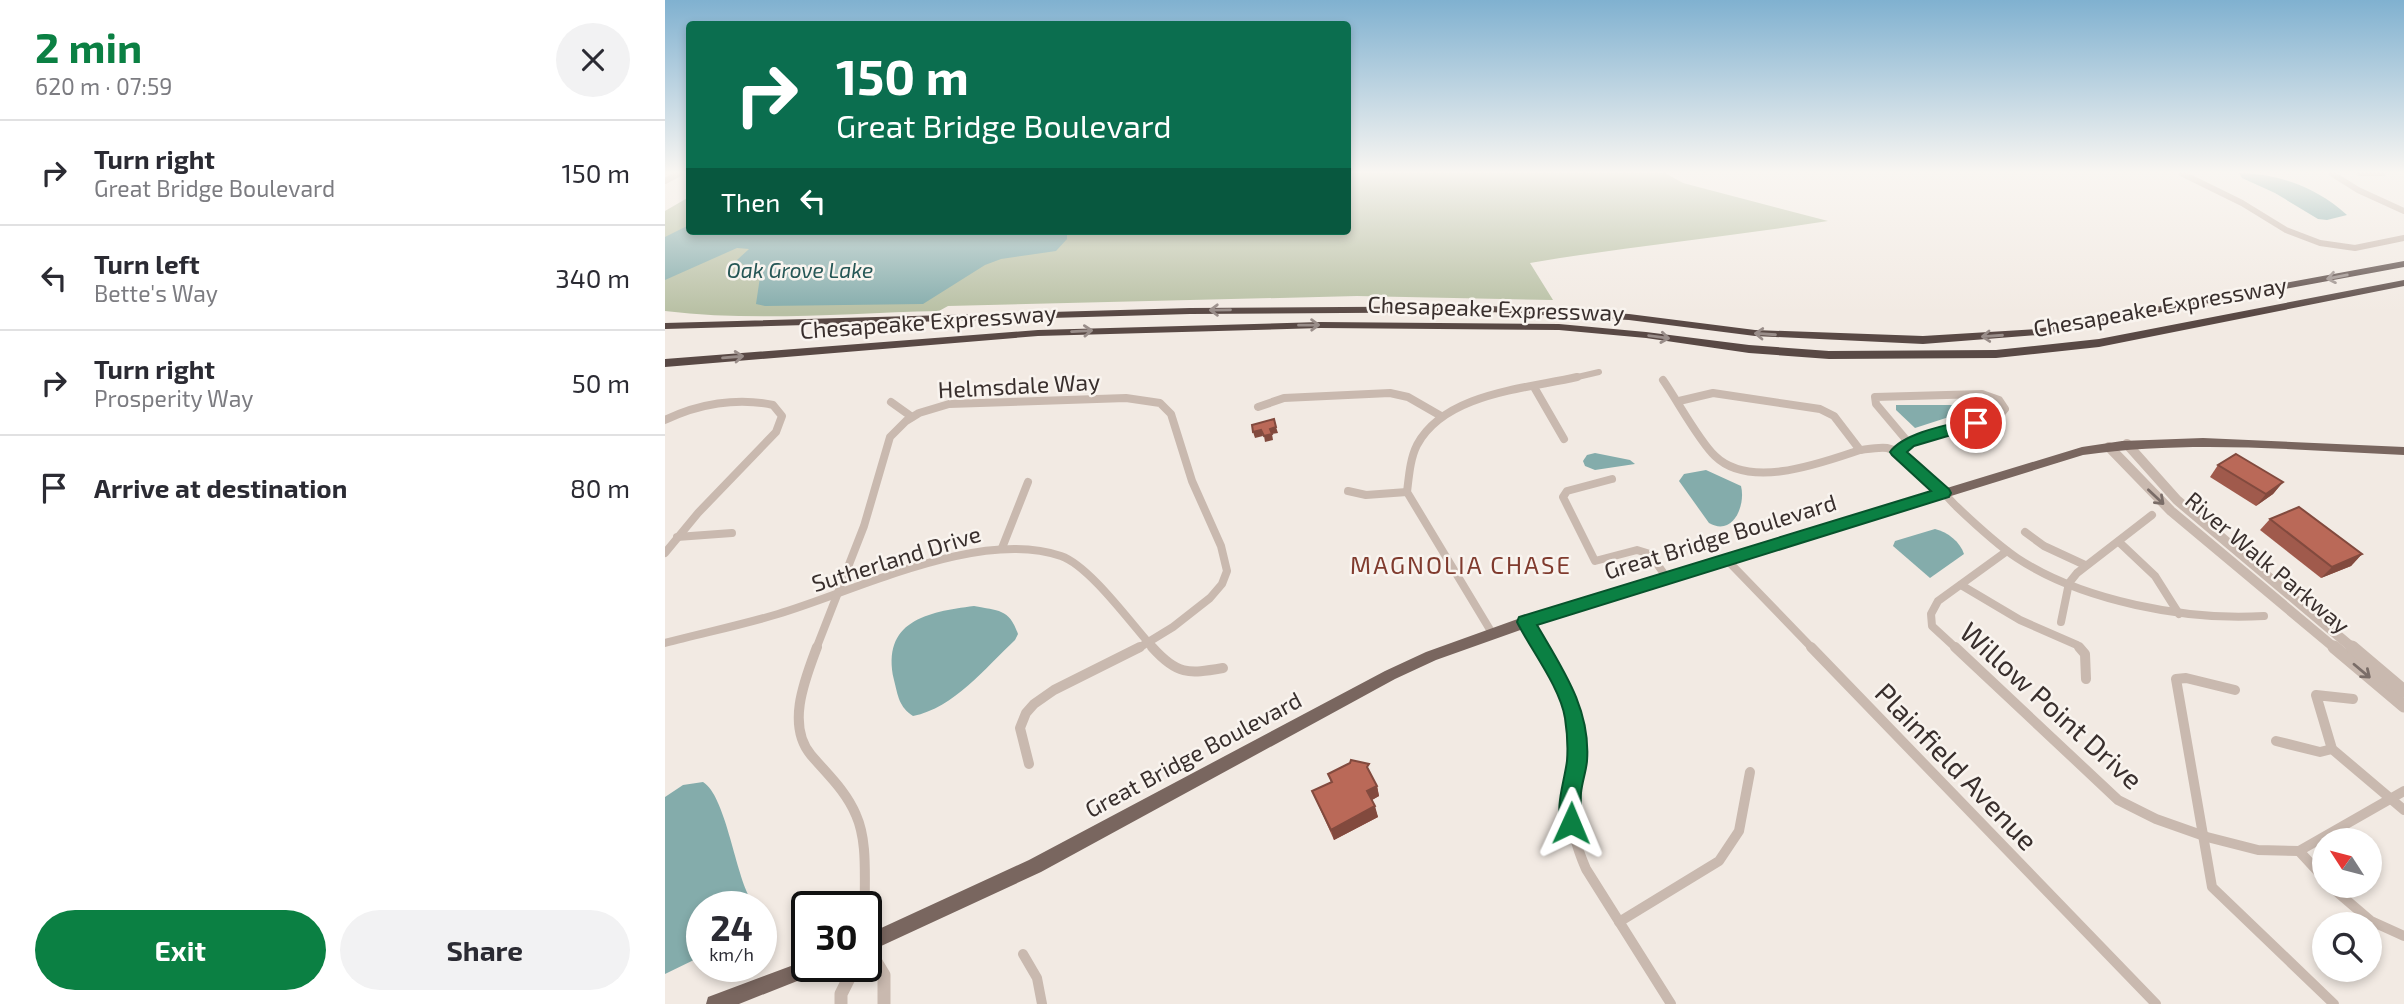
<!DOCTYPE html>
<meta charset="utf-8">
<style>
:root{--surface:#fff;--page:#f2f2f3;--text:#2b2b33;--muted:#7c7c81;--line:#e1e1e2;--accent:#0b8043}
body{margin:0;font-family:"Exo 2",sans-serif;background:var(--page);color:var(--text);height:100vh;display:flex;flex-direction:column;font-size:26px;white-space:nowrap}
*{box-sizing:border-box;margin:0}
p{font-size:23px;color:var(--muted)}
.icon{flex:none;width:38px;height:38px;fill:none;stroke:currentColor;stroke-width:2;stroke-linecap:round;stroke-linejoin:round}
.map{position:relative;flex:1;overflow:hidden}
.side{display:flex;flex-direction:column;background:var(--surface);width:665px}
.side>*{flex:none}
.guide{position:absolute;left:21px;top:21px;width:665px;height:214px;border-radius:7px;box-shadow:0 4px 10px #0003;background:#0b6e4f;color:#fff;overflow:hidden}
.needle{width:46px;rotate:306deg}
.tools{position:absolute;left:1647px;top:828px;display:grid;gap:14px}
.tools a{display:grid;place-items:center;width:70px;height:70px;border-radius:50%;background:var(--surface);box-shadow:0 4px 10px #0003;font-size:35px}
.speed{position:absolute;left:21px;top:891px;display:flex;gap:14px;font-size:35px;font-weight:700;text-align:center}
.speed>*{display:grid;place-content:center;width:91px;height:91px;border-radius:50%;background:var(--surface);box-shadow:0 4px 10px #0003;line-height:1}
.speed small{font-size:18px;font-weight:400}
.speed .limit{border:4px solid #111;border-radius:10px;background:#fff;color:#111}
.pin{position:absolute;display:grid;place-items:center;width:60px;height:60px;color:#fff;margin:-30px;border:4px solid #fff;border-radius:50%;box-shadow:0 2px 7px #0007}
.me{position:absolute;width:77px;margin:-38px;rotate:1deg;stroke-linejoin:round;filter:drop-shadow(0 0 5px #0008)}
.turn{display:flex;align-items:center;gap:24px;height:147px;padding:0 35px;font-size:32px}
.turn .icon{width:91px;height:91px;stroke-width:2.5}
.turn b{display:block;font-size:49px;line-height:60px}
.then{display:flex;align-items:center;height:66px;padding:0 35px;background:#0003;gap:14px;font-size:26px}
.round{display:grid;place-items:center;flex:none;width:74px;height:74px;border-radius:37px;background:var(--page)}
.head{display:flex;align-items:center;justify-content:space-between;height:119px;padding:0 35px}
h1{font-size:42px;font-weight:700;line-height:52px;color:var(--accent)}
.cta{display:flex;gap:14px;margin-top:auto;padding:14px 35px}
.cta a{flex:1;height:80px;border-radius:42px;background:var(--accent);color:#fff;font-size:28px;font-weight:700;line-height:80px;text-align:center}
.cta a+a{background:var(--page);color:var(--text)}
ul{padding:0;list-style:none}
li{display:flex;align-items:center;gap:21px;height:105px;padding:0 35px;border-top:2px solid var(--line)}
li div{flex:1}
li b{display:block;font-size:26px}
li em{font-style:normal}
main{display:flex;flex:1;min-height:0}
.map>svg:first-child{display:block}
.green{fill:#b8c0a4}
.water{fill:#84acab}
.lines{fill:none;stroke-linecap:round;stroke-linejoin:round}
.minor-far2{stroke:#c9b9af;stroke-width:6}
.minor-far1{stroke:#c9b9af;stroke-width:8}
.minor{stroke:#c9b9af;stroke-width:10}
.tertiary-far1{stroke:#c9b9af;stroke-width:10}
.tertiary{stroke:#c9b9af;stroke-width:13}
.primary{fill:#79665f;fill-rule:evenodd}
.motorway{fill:#594945;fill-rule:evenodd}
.wall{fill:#a05a4c}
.shaded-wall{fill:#824a3e}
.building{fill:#ba6958;stroke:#824a3e;stroke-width:2}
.oneway{stroke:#998d89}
.oneway2{stroke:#7a6d68}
.route{fill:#0b8043;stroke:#07532c;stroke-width:2}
.labels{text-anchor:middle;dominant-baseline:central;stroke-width:5;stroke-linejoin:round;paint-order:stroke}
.far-water-label{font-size:21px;font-style:italic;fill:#265756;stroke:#f9f4ef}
.street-label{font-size:23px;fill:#392f2d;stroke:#f9f4ef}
.neighbourhood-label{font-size:24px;letter-spacing:2px;fill:#803b2e;stroke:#f9f4ef}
.near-street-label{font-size:28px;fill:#392f2d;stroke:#f9f4ef}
</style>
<main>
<section class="side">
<div class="head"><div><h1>2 min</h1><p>620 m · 07:59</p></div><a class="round"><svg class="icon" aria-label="close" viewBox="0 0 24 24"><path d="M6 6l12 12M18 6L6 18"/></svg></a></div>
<ul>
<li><svg class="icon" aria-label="right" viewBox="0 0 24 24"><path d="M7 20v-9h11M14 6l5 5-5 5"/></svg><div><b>Turn right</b><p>Great Bridge Boulevard</p></div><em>150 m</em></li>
<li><svg class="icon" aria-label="left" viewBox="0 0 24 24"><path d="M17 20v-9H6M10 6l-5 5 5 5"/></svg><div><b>Turn left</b><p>Bette's Way</p></div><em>340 m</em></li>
<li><svg class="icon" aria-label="right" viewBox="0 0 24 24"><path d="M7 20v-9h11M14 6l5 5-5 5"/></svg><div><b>Turn right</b><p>Prosperity Way</p></div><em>50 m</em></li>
<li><svg class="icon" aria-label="arrive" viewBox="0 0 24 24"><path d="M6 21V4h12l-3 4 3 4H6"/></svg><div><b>Arrive at destination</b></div><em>80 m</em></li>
</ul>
<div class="cta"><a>Exit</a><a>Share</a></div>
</section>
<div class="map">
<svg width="1739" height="1004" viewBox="0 0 1739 1004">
<rect width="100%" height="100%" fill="#f2eae3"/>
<!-- green -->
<path class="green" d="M683,173h317l18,10 145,38c-100,16 -199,25 -298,42l23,37 -196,-4 -409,10 -9,5c-91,2 -184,11 -274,0v-100l24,-14v34h658z"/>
<!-- water -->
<g class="water">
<path d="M1574,173c38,0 79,15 108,42l-20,5 -9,-1 -43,-26 -33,-15z"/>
<polygon points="24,225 24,231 402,231 402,239 391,251 336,259 320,265 258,304 100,306 91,304 95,277 72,260 84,249 72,248 0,280 0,237"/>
<polygon points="1231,405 1313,405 1318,406 1250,428 1231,410"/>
<polygon points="930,453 965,460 970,464 930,470 920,466 918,461 922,455"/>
<path d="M1041,470l35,16c5,19 -8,51 -32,37l-30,-42 5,-7z"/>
<path d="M1270,529c13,3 25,13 29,25l-34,24 -37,-32 2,-5z"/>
<path d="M309,606c24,5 35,2 44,28l-3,6c-30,28 -61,68 -102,76 -14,-9 -15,-20 -19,-36 -13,-59 33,-68 80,-74z"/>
<path d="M38,782c22,13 32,88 46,114l-3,10h-44v50l-37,18v-177l18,-12z"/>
</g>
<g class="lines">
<!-- minor-far2 -->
<g class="minor-far2">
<polyline points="1516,173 1577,203 1621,230 1655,243 1690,248 1739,238"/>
<polyline points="1666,173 1693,190 1739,211"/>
<polyline points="1695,173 1718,173"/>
<polyline points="0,181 15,173"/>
<polyline points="904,379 934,372"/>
</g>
<!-- minor-far1 -->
<g class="minor-far1">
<path d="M998,380c14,20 36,61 52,76 35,34 106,7 145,-6"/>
<polyline points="869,387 899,439"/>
<polygon points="1317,394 1334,400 1340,409 1334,416 1243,442 1211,404 1210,397"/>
<path d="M1014,401l34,-8 107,16 14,7 26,34c8,-1 19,-3 27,-2 28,6 50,39 69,58 19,18 39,37 61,52 65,43 170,63 247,58"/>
<polyline points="226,402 247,417"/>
<polyline points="593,407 619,398 725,393 743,397 776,416"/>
<path d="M0,420c33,-16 72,-23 108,-15l9,11 -6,16 -78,81 -33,40"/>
<polyline points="1232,452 1243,442"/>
<polyline points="947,479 902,491 898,497 930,561 972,550 985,554 1002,578"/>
<polyline points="683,491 701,495 742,492"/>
<polyline points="1360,532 1379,546 1420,565"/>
<polyline points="12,537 67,533"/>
<polyline points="1454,542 1490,576 1514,614"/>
<polyline points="337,548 363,482"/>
<polyline points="1061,559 1148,649"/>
<polyline points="1296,585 1355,620 1412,645 1416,649"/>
<polyline points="861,622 878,649"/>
<polyline points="1396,622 1404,583 1412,573 1487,515"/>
<path d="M827,633l-85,-141c2,-16 3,-33 10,-47 28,-52 108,-56 160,-68"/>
<path d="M0,643c38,-10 76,-18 113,-29 80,-24 202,-86 283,-58 29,10 71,69 93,93"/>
<polyline points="151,649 199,526 225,437 241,421 254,413 284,404 461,398 495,403 506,414 527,481 556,546 562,571 557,584 545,598 508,627 472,649"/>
<polyline points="1292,649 1267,626 1266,614 1273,601 1342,551"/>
</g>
<!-- minor -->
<g class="minor">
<path d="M152,647c-12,32 -31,78 -6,108 17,20 35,36 45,60 12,27 8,62 9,91"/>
<path d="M487,647c25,28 36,27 71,21"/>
<path d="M876,647c17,28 34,57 37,90 1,16 -4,32 -6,48 -5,30 2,57 14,84l85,135"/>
<polyline points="1146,647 1491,1004"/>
<polyline points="1290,647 1453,800 1491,819 1542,837 1593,850 1634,851 1739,791"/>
<polyline points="1414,647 1420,654 1421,679"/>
<polyline points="1570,690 1521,678 1511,679 1547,887 1669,1004"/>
<polyline points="1688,699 1651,695 1667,749 1739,810"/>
<polyline points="1611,741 1655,752 1667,749"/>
<polyline points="364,764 355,728 361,713 369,704 389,690 475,647"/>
<polyline points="1634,851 1659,878"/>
<polyline points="1665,886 1706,921 1739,936"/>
<polyline points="954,922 1054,861 1074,831 1085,772"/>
<polyline points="358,954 372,978 377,1004"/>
</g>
<!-- tertiary-far1 -->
<g class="tertiary-far1">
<polyline points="1462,444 1512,500 1689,649"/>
<polyline points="1444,447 1506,511 1671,649"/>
</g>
<!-- tertiary -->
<g class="tertiary">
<polyline points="1669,647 1739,706"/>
<polyline points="1687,647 1739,691"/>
<polyline points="201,945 219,975 219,1004"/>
<polyline points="176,1004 176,994 190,966"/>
</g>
<!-- primary -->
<g class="primary">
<path d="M1538,438l201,9v8c-108,-5 -214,-15 -321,0l-554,172 -93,33 -41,19 -354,193 -175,81v-18l163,-75 356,-189 41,-19 100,-36 556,-169 40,-6z"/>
<polygon points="142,960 142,966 158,966 155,972 74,1004 41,1004 43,997"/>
</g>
<!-- motorway -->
<g class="motorway">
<polygon points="1739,261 1739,267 1372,335 1258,344 1090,336 964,320 825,312 525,314 0,329 0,323 525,308 825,306 964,314 1090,330 1258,336 1372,329"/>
<polygon points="1739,280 1739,286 1434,347 1331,358 1164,359 1084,353 981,338 894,330 656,328 373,336 0,367 0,359 373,330 656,322 894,324 981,332 1084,345 1164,351 1331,350 1434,339"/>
</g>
</g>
<!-- wall -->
<g class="wall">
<polygon points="1553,465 1618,482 1608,494 1591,506 1545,477"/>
<polygon points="1605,519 1697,554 1686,566 1656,578 1595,530"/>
<polygon points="663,774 706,775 712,786 714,796 707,800 713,817 669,840 647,791 666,782"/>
</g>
<!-- shaded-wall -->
<g class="shaded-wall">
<polygon points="611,427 613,433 607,434 605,429"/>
<polygon points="596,430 598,436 590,438 588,432"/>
<polygon points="607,434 608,440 600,442 599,436"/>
<polygon points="1618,482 1608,494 1591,506 1601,494"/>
<polygon points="1697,554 1686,566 1656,578 1667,567"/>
<polygon points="712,786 714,796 705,801 702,791"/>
<polygon points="710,806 713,817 669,840 666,830"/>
</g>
<!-- building -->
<g class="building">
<polygon points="609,419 611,427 605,429 607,434 599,436 596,430 588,432 587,425"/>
<polygon points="1571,454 1618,482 1601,494 1553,465"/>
<polygon points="1634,507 1697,554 1667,567 1605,519"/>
<polygon points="686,760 704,764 702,767 712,786 702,791 710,806 666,830 647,791 667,782 663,774 685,763"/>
</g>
<!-- one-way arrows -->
<defs><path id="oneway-shaft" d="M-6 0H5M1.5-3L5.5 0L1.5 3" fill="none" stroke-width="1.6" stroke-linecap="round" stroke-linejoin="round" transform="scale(1.75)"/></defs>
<g class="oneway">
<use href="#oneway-shaft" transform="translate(1672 277) rotate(169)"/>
<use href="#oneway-shaft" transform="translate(555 310) rotate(179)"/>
<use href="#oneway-shaft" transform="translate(644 325) rotate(-1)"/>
<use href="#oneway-shaft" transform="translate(417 331) rotate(-3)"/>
<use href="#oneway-shaft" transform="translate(1100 334) rotate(-176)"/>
<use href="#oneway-shaft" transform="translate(1327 336) rotate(176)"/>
<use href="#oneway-shaft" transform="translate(994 337) rotate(8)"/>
<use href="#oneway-shaft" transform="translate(68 357) rotate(-5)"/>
</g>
<g class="oneway2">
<use href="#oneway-shaft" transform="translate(1491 497) rotate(43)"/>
<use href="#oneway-shaft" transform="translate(1697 671) rotate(40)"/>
</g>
<!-- sky -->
<linearGradient id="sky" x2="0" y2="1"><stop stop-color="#80b1d0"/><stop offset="0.55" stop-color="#f9f6f2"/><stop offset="1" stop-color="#f9f6f2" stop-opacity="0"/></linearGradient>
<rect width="1739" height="313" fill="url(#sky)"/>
<!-- route -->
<path class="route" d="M1311,418l8,5 -2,3 -68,20 -7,6 42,37 2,4 -2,4 -412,128c25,43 54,84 50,136 -1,11 -5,21 -6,32 -1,13 2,25 -3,37l-7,3 -8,-3c-9,-22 1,-46 4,-69 1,-13 0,-30 -2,-43 -5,-31 -34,-68 -48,-96l2,-5 412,-126 -39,-36 -2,-3c14,-20 62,-28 86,-34z"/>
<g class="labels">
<!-- far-water labels -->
<g class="far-water-label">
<text x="135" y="269">Oak Grove Lake</text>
</g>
<!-- street labels -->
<g class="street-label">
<text transform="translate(1495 306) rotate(-10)">Chesapeake Expressway</text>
<text transform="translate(831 308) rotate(2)">Chesapeake Expressway</text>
<text transform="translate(263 321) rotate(-4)">Chesapeake Expressway</text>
<text transform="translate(354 385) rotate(-3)">Helmsdale Way</text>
<text transform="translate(1055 536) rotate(-17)">Great Bridge Boulevard</text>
<text transform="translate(231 558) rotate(-17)">Sutherland Drive</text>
<text transform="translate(1603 562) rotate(40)">River Walk Parkway</text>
<text transform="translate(528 754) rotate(-28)">Great Bridge Boulevard</text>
</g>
<!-- neighbourhood labels -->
<g class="neighbourhood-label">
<text x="796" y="564">MAGNOLIA CHASE</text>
</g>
<!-- near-street labels -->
<g class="near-street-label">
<text transform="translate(1387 705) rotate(42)">Willow Point Drive</text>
<text transform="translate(1292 766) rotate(46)">Plainfield Avenue</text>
</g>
</g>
</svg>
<div class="tools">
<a><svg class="needle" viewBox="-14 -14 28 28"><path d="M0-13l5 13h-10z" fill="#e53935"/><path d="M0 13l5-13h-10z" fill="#7c7c81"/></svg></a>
<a><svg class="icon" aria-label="search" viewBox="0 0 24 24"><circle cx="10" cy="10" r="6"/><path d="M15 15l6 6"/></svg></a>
</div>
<div class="speed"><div>24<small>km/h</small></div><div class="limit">30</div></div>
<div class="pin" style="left:1311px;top:423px;background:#d93025"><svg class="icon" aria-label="arrive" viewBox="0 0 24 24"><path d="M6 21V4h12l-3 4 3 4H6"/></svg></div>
<svg class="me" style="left:906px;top:823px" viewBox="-20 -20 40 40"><path d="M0-17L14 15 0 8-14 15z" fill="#0b8043" stroke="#fff" stroke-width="4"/></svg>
<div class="guide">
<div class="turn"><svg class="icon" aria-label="right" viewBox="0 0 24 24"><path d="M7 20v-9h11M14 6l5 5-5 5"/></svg><div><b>150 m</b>Great Bridge Boulevard</div></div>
<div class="then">Then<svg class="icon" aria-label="left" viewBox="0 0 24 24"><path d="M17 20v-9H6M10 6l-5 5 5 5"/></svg></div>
</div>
</div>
</main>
